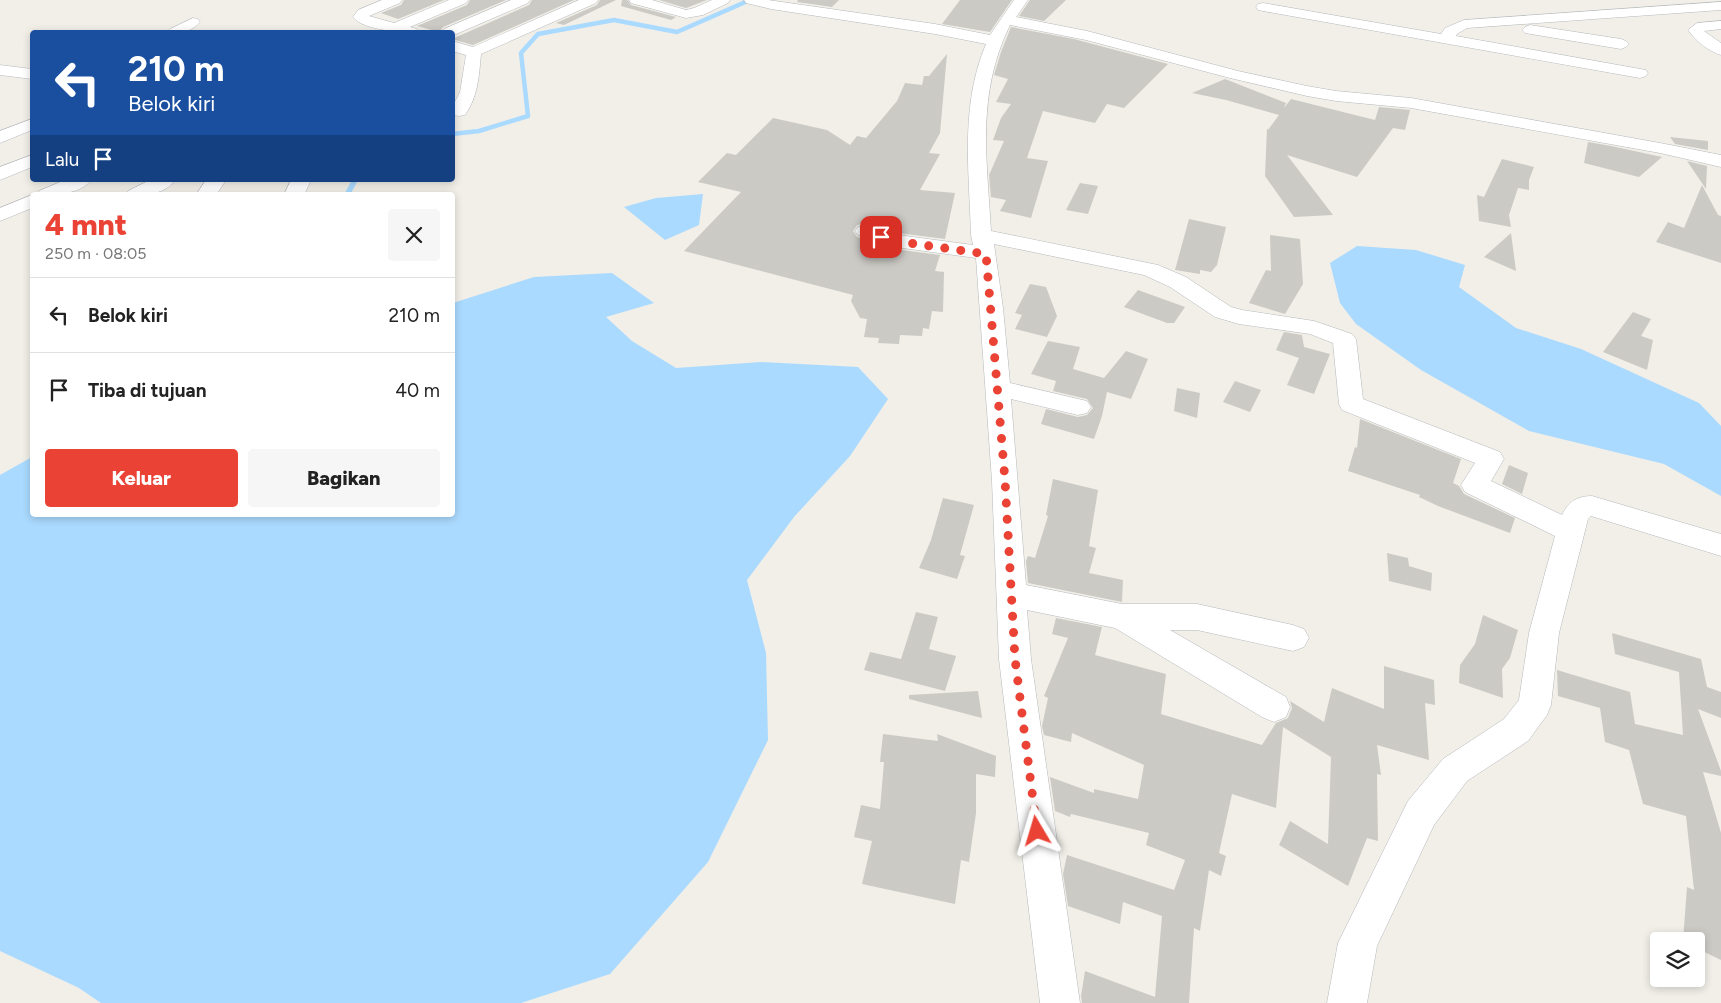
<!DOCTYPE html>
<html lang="id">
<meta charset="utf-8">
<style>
:root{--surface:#fff;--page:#f6f6f6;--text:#222;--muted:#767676;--line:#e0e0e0;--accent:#ea4335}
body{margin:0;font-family:Figtree,sans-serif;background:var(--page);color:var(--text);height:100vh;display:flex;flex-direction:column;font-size:19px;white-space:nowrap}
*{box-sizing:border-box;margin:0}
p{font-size:16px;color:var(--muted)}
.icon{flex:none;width:28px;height:28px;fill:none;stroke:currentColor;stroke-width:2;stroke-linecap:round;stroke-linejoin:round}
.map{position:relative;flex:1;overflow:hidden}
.details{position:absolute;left:30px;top:192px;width:425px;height:325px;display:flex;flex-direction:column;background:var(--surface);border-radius:5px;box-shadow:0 2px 8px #0003}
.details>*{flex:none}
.guide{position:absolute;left:30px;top:30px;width:425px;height:152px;border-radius:5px;box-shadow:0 2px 8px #0003;background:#1a4fa0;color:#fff;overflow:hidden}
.fabs{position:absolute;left:1650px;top:932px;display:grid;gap:10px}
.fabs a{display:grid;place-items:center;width:55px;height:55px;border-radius:5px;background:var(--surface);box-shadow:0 2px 8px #0003;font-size:25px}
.pin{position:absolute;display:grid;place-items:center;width:42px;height:42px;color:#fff;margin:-21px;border-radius:10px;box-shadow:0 2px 8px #0006}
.me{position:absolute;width:55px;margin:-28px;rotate:353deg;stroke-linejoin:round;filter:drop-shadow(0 0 4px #0008)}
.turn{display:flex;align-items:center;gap:18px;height:105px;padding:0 15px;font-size:22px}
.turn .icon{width:65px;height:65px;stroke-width:2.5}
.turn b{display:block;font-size:35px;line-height:42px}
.then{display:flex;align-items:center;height:48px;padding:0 15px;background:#0003;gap:10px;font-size:19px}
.round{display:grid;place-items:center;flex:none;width:52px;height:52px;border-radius:5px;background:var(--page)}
.head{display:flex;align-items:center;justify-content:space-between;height:85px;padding:0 15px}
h1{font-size:30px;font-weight:800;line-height:38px;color:var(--accent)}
.cta{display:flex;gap:10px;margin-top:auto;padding:10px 15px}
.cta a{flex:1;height:58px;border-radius:5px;background:var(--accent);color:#fff;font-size:20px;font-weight:800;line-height:58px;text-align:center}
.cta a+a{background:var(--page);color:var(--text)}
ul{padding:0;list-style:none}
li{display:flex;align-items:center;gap:15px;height:75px;padding:0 15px;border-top:1px solid var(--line)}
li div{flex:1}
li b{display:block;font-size:19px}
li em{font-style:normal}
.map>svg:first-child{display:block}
.water{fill:#aadaff}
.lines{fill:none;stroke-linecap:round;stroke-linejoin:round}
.stream-far1{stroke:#aadaff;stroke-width:4.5}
.stream{stroke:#aadaff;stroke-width:5.5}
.building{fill:#cccac5}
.minor-casing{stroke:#b5b8bc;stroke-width:1}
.minor{fill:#fff;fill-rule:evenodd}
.route{stroke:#ea4335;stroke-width:9;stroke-dasharray:0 16.2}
</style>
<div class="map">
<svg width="1721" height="1003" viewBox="0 0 1721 1003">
<rect width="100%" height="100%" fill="#f1efe8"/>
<!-- water -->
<g class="water">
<polygon points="703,194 699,225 665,240 624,207 656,198"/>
<polygon points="1357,246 1416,250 1465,265 1459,287 1516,328 1581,349 1699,403 1721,426 1721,496 1664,464 1529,431 1421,370 1356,324 1340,303 1330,263"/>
<polygon points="612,273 654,303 606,317 632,341 676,368 761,362 858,367 888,399 850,456 794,517 747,580 766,653 768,740 708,862 610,974 521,1003 101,1003 79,988 0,951 0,475 32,457 32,515 452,515 453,303 534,277"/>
</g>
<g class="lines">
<!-- stream-far1 -->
<polyline class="stream-far1" points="452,134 479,131 528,116 521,53 538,34 614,20 677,32 750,0"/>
<!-- stream -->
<polyline class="stream" points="347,195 355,180"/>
</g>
<!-- building -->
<g class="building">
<polygon points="404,0 444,0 398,19 381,13 401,5"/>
<polygon points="470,0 506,0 443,27 439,32 417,26 467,5"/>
<polygon points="532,0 574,0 473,45 452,39 529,5"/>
<polygon points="600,0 616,0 564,25 556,23 597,5"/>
<polygon points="622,0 627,0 631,5 676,17 671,20 621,6"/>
<polygon points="659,0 707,0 686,8"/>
<polygon points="798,0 839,0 832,7 797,2"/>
<polygon points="960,0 1012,0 990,32 942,24"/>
<polygon points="1030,0 1066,0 1044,21 1019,16"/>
<polygon points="1011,27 1074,39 1168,64 1124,108 1107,104 1095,123 1043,111 1027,158 1048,161 1031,218 1000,211 1006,200 991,197 989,175 1004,141 993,140 1001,118 1011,104 996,102 1008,79 994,75 1001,52"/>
<polygon points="947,54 940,133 929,153 940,154 920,190 955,193 945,239 898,233 866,223 857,225 853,231 857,237 894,249 940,255 935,271 944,272 943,312 932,311 929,329 923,328 922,336 900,335 899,344 878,343 879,338 864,337 867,319 860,318 851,301 853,295 684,251 741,192 698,182 727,153 736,155 773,118 827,130 850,145 857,136 866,138 897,101 905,83 922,85 924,76 929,76"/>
<polygon points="1225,79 1286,103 1284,108 1291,99 1375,120 1379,107 1410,110 1405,130 1393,128 1357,177 1287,155 1333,215 1294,217 1265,176 1267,128 1268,130 1279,115 1226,100 1192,93"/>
<polygon points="1670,137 1708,141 1708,150 1675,144"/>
<polygon points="1588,142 1611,146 1662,157 1639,177 1584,163"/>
<polygon points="1502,159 1534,167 1529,180 1529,190 1518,188 1509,215 1511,227 1479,221 1477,195 1484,197"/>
<polygon points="1687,161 1707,166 1706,189"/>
<polygon points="1080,183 1098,186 1088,214 1066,210"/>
<polygon points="1702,185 1718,215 1721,216 1721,263 1656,242 1668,222 1684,228"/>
<polygon points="1189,219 1226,227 1217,265 1211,272 1200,270 1200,274 1175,270"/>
<polygon points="1511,233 1516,271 1484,257"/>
<polygon points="1270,235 1300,239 1303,284 1285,314 1249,303 1266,270 1271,271"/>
<polygon points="1030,284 1046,287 1057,316 1047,337 1015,329 1022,315 1015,313"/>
<polygon points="1138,290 1185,307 1174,323 1167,323 1124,307"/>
<polygon points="1633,312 1651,319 1641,336 1653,340 1647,370 1603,352"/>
<polygon points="1284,332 1302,335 1304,347 1330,354 1314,394 1287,385 1299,358 1276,350"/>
<polygon points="1048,341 1080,347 1073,369 1104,378 1126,351 1148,359 1131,399 1107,392 1102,416 1094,439 1041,424 1046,409 1078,417 1087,415 1093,408 1087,399 1053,391 1056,381 1031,374"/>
<polygon points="1235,381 1261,390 1250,412 1223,402"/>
<polygon points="1177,388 1200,393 1197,418 1174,411"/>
<polygon points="1360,419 1461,459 1453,483 1459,486 1464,494 1515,518 1510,533 1438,506 1419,497 1420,495 1348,471 1355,447 1357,448"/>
<polygon points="1509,465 1528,473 1522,494 1502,484"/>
<polygon points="1053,479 1098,490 1089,546 1096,548 1089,573 1123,580 1122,602 1028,583 1026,561 1028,556 1035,558 1048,516 1046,515"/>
<polygon points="943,498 974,505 960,555 965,556 957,579 919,568 931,540"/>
<polygon points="1387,553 1408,558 1409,566 1432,573 1431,591 1389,581"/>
<polygon points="916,612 938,617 929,649 956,656 945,691 864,670 870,652 901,659"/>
<polygon points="1483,615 1518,630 1510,658 1502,669 1503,698 1459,683 1460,665 1475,644"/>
<polygon points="1056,618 1102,627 1095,655 1166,674 1161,714 1262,745 1276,723 1288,718 1292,708 1290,701 1324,722 1332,688 1384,709 1384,666 1434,680 1435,705 1425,703 1429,760 1377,745 1381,775 1377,774 1378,841 1367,838 1348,886 1279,845 1290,821 1328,844 1331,757 1283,727 1276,808 1232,794 1219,853 1226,856 1221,876 1209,870 1200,931 1194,928 1189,1003 1082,1003 1081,996 1085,971 1155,997 1162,916 1123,902 1120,924 1068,906 1063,874 1067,855 1174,890 1185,860 1146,845 1149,833 1071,814 1070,817 1055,811 1050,777 1094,793 1094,789 1138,799 1144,765 1072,733 1071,742 1044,735 1042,726 1048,698 1044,696 1068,638 1052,634"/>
<polygon points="1612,633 1701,659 1707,687 1721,692 1721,718 1698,709 1721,771 1721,776 1703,772 1721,833 1721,960 1696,948 1696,941 1683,941 1687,887 1694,890 1686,816 1643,804 1629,750 1605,742 1600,708 1558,696 1557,670 1630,692 1635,724 1683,735 1679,672 1615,654"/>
<polygon points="978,691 982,718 909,699 909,695"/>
<polygon points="883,734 938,741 937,734 996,756 995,777 976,774 976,813 969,862 961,860 955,904 862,884 872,841 854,837 861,805 880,809 884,762 880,762"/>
</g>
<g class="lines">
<!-- minor casing -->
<g class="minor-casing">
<g id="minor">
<path d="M382,0h20l-2,3 -31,13 25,7 55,-23h19l-2,3 -56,24 7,2 2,3c-17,0 -55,-1 -66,-15l5,-7z"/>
<polygon points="511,0 530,0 528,3 454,35 452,36 452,32 441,32 444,29"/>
<path d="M579,0h19l-2,3 -115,51c-2,22 -3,43 -16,61l-6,1 -6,-1 -1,-8 8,-15 6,-37 -14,-4v-10l21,6z"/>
<polygon points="629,0 652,0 686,10 694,8 712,0 730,0 728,3 703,15 686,18 631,3"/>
<path d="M744,0h24l167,24 55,11 24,-35h14l-12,17 71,14 151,40 69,15 29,5 75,7 249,45 61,12v12l-61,-14 -249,-45 -75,-7 -29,-5 -77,-18 -144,-38 -76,-15c-34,70 -23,132 -19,206l167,34 28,12 45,30 11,3 72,11 38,13 4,5 7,60 137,53 4,7 -13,22 71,34c6,-13 15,-19 30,-19l129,38v22l-130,-40 -3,3 -29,114 -8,72 -4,10 -19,26 -61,40 -33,44 -57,121 -10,57h-40l11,-60 70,-142 35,-42 61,-40 15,-19 10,-67 26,-97 -90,-44 -4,-7 14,-22 -133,-53 -3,-6 -6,-61 -23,-9 -71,-10 -24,-7 -45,-30 -26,-12 -150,-31 9,64 7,75 77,18 4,6 -4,6 -9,2 -67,-16 15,186 96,19h75l96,21 11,4 5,9 -5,9 -11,4 -96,-21h-27l116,67 4,10 -4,10 -12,5 -12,-5 -147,-89 -88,-18 4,49 49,344h-40l-41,-344 -7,-178 -16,-223 -81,-11 -37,-12 -3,-4 3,-4 7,-2 33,10 75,10 -2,-10c-2,-65 -11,-130 15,-191l-51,-10 -164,-25 -25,-6z"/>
<polygon points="1721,2 1721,10 1467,28 1457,34 1456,36 1646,70 1648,73 1646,76 1640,78 1263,11 1258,10 1256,7 1258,4 1263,3 1441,34 1445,28 1464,20"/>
<path d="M193,18l5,1 2,3c-8,10 -20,11 -33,10l3,-3z"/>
<path d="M1721,21v8l-17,2 17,12v12c-13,-4 -25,-14 -33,-25l9,-7z"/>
<polygon points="1530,25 1621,39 1626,41 1629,44 1626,47 1621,49 1525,33 1522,30 1525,27"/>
<polygon points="0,65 32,69 32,79 0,75"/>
<polygon points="32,119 32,130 0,143 0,131"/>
<polygon points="32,155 32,167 0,180 0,167"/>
<path d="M65,180h26c-11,15 -38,15 -55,15l3,-4z"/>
<path d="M150,180h25c-11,16 -33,15 -50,15l3,-4z"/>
<polygon points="206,180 226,180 216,195 196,195"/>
<polygon points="291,180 311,180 304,195 284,195"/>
<polygon points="32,195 32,208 0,221 0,208"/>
</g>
</g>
<!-- minor -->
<use href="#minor" class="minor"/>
</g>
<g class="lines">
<!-- route -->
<polyline class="route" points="881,237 895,241 986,254 1005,480 1015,659 1037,831"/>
</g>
</svg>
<div class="fabs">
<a><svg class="icon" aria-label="layers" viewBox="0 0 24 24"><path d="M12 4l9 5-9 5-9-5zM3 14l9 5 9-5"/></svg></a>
</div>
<div class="pin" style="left:881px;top:237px;background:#d93025"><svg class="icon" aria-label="arrive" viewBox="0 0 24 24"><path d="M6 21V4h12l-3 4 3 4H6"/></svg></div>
<svg class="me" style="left:1037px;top:831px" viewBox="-20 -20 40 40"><path d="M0-17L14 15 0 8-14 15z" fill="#ea4335" stroke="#fff" stroke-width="4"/></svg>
<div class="guide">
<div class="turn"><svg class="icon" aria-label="left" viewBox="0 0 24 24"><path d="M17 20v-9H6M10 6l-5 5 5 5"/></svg><div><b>210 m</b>Belok kiri</div></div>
<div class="then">Lalu<svg class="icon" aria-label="arrive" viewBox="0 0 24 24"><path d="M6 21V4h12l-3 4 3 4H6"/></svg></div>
</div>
<section class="details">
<div class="head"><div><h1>4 mnt</h1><p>250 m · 08:05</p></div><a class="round"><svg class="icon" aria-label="close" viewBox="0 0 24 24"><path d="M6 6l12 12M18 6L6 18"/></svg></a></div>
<ul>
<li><svg class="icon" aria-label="left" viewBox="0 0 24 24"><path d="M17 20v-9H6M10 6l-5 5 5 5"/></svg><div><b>Belok kiri</b></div><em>210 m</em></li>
<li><svg class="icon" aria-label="arrive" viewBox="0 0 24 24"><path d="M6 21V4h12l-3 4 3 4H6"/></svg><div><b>Tiba di tujuan</b></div><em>40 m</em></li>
</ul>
<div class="cta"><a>Keluar</a><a>Bagikan</a></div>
</section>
</div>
